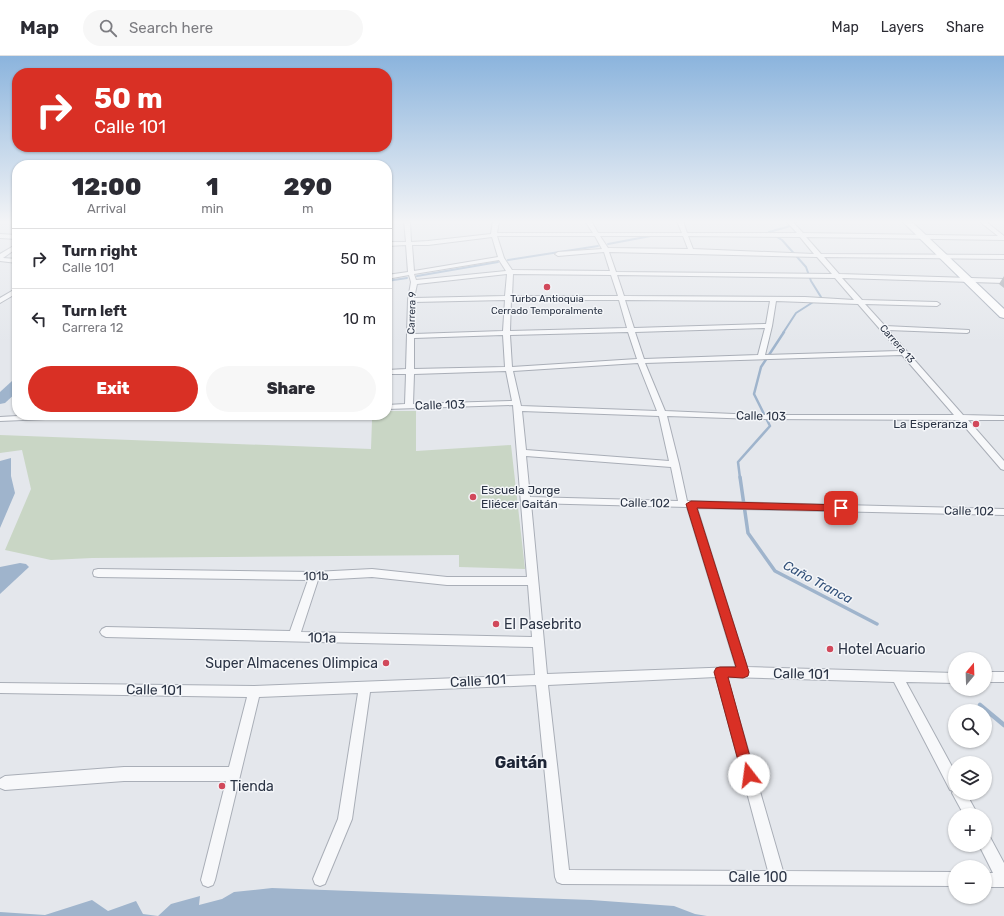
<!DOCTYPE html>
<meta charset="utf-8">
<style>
:root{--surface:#fff;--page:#f7f7f7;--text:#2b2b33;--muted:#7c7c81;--line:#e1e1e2;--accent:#d93025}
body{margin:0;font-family:Rubik,sans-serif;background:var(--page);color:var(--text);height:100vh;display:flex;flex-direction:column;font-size:15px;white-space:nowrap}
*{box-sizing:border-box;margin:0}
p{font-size:13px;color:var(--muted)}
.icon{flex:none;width:22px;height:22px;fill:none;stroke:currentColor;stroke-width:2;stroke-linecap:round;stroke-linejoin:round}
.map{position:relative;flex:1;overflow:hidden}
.drawer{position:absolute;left:12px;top:104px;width:380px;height:260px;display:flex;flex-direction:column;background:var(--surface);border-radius:16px;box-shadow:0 1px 3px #0004}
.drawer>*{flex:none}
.banner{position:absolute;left:12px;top:12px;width:380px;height:84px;border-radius:16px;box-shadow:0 1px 3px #0004;background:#d93025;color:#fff;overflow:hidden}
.needle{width:26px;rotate:19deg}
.buttons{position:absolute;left:948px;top:596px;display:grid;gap:8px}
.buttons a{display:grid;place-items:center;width:44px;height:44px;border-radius:50%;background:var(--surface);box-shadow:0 1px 3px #0004;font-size:20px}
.pin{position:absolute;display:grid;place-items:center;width:34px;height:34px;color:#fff;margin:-17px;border-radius:8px;box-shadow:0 2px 6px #0006}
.me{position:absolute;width:44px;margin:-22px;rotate:345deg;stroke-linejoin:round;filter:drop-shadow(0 0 3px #0008)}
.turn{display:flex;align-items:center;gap:14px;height:84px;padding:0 16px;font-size:18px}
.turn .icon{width:52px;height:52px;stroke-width:2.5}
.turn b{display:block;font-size:28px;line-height:34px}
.eta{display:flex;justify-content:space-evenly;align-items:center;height:68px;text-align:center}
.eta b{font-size:24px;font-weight:800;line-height:28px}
.button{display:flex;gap:8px;margin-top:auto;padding:8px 16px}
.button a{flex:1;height:46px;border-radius:24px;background:var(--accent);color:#fff;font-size:16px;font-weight:800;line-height:46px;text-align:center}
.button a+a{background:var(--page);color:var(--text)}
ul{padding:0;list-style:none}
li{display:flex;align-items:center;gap:12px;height:60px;padding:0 16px;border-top:1px solid var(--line)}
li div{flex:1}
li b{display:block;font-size:15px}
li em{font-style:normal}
header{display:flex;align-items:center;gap:24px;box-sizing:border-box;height:56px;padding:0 20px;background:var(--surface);border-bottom:1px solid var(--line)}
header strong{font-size:19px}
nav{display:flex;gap:22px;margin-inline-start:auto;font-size:14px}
.search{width:280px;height:36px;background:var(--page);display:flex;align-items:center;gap:10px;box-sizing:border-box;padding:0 14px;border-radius:22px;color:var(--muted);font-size:15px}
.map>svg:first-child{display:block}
.green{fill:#c9d6c5}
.water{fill:#9fb4cc}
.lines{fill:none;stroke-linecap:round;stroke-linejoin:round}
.stream-far3{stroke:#9fb4cc;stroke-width:2}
.stream-far2{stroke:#9fb4cc;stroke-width:2.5}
.stream-far1{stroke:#9fb4cc;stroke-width:3.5}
.stream{stroke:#9fb4cc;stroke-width:4.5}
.river{fill:#9fb4cc;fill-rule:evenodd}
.street-casing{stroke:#a9aeb7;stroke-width:2}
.primary-casing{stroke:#a3abb8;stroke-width:2}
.street{fill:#f7f8fa;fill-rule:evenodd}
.primary{fill:#fff;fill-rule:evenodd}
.wall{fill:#a1a5ae}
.route{fill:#d93025;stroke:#8d1f18}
.poi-dot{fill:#d1495b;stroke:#f4f6f9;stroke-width:1.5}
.labels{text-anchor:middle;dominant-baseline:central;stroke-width:3;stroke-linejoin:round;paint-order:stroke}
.far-poi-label{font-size:10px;fill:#2b3445;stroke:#f4f6f9}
.far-street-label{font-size:10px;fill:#2b3445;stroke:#f4f6f9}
.street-label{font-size:12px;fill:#2b3445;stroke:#f4f6f9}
.poi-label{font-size:12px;fill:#2b3445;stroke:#f4f6f9;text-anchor:end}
.water-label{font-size:13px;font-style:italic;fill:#34527a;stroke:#f4f6f9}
.near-poi-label{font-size:14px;fill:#2b3445;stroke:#f4f6f9;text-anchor:start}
.near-street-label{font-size:14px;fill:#2b3445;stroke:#f4f6f9}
.near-neighbourhood-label{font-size:16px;font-weight:bold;fill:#1d2536;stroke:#f4f6f9}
</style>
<header>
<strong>Map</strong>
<div class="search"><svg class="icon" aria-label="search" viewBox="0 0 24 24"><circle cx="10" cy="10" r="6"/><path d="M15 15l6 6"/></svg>Search here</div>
<nav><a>Map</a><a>Layers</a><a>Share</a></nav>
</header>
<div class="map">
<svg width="1004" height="860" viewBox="0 0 1004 860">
<rect width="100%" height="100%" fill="#e4e7ec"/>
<!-- green -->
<polygon class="green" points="387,355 416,355 416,395 511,389 525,513 459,511 459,499 92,502 51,504 5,494 31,433 22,394 0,397 0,379 371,393 372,364 351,364 351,359 387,359"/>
<!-- water -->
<g class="water">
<polygon points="11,402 11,420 15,437 0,472 0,405"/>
<polygon points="20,507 26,508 29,511 0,538 0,511"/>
<polygon points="272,832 591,844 674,850 695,858 707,860 0,860 0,856 45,859 92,844 108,855 136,845 143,858 158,860 171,848 200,840 199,849 222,843 234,836"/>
</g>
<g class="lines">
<!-- stream-far3 -->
<g class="stream-far3">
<polyline points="608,188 656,179"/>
<polyline points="508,204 598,190"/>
<polyline points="417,220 498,206"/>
<polyline points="387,225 407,222"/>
<polyline points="783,277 796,257 821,241 811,225 806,211 782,184 769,176 787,171 798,165"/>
</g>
<!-- stream-far2 -->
<polyline class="stream-far2" points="740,422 738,406 770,370 754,338 761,311 784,276"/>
<!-- stream-far1 -->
<polyline class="stream-far1" points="740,421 748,477 775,515 877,568"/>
<!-- stream -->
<polyline class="stream" points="980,649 1004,669"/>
<!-- river -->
<polygon class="river" points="17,324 17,336 5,347 0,348 0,336 12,325"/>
<!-- street casing -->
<g class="street-casing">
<g id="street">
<path d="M404,165h6l1,21 17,-1 63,-7 2,-13h6l-2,12h96l-8,-12h6l7,12h84l-5,-12h6l4,12h110l-11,-12h6l11,12 195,3 -19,-15h6l19,15v4l-198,-3 15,17 183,1v4l-180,-2 15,17 165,5v4l-162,-5 20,22 75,2 3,2 -3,2 -72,-2 20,22 84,4v2l-2,1 -79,-3 75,85 41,1v4h-36l36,41v9l-3,-1 -42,-49 -202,-1 -90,-3 12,48 8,37 317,8v6l-307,-7 50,159 208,6v10l-49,-1 49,90v21h11l12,22h-14l-12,-22 1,-2 -3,-1 -56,-108 -167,-5 56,194 172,1v14l-393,-2 -5,-2 -2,-5 -19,-192 -166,7 -18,127 -27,65 -5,2 -5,-2 -2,-5 25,-60 20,-126 -99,4 -44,183 -2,5 -5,2 -5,-2 -2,-5 25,-99h-102l-119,9 -5,-2v-9l5,-3 119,-9h105l18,-70 -247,-4v-10l254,3 281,-11 -2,-28 -427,-10 -4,-2 -2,-3 2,-3 4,-2 184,4 18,-51 -210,-3 -4,-1 -1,-3 1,-3 4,-1 216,3 58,-3 75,8h80l-14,-172 -126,4v-4l18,-1 1,-30h-19v-4l19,-1 2,-69 3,-18 -2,-7 -22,4v-4l21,-3 -2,-27 -19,1v-4h19zM497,180h98l7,13 -44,3 -3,2 3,2 46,-4 6,19 -98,-1 -8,-12zM600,180h83l5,13 -80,-1zM688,180l112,1 14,17 -121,-5zM492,181l6,20 -84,14 -2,-26h16zM609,196l208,5 15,17 -216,-2zM499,204l7,11 -90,9 -2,-6zM507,218l-2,22 -91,2 3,-14zM513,218l98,1 7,21h-106zM617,219l218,3 19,22 -49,-3 -181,-1zM505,244l-2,31 -89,3v-32zM511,244h108l8,28 -117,3zM625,244l145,1 -4,23 -132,4zM776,245l82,3 41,47 -134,4 7,-29zM765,272l-7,27 -114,4 -9,-27zM628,276l9,27 -125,8 -2,-32zM503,279l2,32 -91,2v-31zM902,299l52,60h-197l-92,-4 -20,-48zM638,307l19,48 -136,-5 -8,-35zM506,315l6,30 -99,3 1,-30zM522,355l137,5 10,45 -143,-11zM526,400l145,11 7,34 -148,-4zM531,447l156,4 49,160 -189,7zM372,521l75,8h81l4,52 -231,-5 17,-52zM716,621l52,194 -199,-1 -21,-185z"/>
<polygon points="0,178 17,179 17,183 0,182"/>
<polygon points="17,188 17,192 3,202 17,203 17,207 0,205 0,198"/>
<polygon points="17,232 17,237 0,247 0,242"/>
<polygon points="35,359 95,359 91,361 0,365 0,361"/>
<rect x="985" y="616" width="19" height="10"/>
<polygon points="985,779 990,781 1004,807 1004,831 985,831 985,817 993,817 979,789 985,789"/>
</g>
</g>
<!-- primary casing -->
<g class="primary-casing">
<polygon id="primary" points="902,165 911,165 1004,253 1004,262 1000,261"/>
</g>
<!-- street -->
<use href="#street" class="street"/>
<!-- primary -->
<use href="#primary" class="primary"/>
</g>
<!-- wall -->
<polygon class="wall" points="1004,220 1004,232 999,228"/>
<!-- sky -->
<linearGradient id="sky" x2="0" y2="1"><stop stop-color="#8bb4dd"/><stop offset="0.58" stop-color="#f3f4f6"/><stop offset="1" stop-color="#f3f4f6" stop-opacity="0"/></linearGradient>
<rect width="1004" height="286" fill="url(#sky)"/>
<!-- route -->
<polygon class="route" points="691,445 841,449 846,452 841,455 697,452 749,616 748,620 743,622 728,621 755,719 753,723 749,725 744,723 742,719 714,616 716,612 720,611 736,611 686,448"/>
<!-- markers -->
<g class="poi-dot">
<circle cx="547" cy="231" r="4"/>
<circle cx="976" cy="368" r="4"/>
<circle cx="473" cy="441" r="4"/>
<circle cx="496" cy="568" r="4"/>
<circle cx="830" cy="593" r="4"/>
<circle cx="386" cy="607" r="4"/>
<circle cx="222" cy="730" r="4"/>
</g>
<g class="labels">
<!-- far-poi labels -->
<g class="far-poi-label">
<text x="547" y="243">Turbo Antioquia<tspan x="547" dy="12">Cerrado Temporalmente</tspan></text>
</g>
<!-- far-street labels -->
<g class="far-street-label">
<text transform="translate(412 257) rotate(-88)">Carrera 9</text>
<text transform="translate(897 288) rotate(49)">Carrera 13</text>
</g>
<!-- street labels -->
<g class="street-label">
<text transform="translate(440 349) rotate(-2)">Calle 103</text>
<text transform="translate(761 360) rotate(1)">Calle 103</text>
<text transform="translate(645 447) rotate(1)">Calle 102</text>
<text transform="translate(969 455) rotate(1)">Calle 102</text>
<text transform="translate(316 520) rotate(-1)">101b</text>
</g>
<!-- poi labels -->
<g class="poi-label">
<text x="968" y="368">La Esperanza</text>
<text x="481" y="434" text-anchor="start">Escuela Jorge<tspan x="481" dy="14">Eliécer Gaitán</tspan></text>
</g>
<!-- water labels -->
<g class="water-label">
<text transform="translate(818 526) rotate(28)">Caño Tranca</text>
</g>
<!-- near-poi labels -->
<g class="near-poi-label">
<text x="504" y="568">El Pasebrito</text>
<text x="838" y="593">Hotel Acuario</text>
<text x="378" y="607" text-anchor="end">Super Almacenes Olimpica</text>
<text x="230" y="730">Tienda</text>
</g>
<!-- near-street labels -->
<g class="near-street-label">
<text transform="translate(322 582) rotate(1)">101a</text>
<text transform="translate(801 618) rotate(1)">Calle 101</text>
<text transform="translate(478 625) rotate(-3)">Calle 101</text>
<text transform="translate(154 634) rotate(1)">Calle 101</text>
<text x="758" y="821">Calle 100</text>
</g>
<!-- near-neighbourhood labels -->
<g class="near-neighbourhood-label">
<text x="521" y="706">Gaitán</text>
</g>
</g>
</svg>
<div class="buttons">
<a><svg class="needle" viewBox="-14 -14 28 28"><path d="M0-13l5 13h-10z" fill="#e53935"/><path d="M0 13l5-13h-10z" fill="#7c7c81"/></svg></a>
<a><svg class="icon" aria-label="search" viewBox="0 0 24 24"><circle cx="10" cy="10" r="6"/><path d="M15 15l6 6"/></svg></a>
<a><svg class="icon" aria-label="layers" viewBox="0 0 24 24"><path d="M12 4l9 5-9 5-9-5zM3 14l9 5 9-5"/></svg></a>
<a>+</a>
<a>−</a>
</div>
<div class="pin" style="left:841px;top:452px;background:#d93025"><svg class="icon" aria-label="arrive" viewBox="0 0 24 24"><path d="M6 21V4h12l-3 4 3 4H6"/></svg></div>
<svg class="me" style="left:749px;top:719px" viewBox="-20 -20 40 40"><circle r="19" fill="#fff"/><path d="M0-13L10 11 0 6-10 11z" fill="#d93025"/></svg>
<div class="banner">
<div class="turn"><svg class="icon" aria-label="right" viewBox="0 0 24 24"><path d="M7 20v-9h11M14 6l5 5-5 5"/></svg><div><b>50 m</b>Calle 101</div></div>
</div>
<section class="drawer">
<div class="eta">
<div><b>12:00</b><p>Arrival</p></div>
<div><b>1</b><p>min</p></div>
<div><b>290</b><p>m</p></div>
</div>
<ul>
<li><svg class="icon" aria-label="right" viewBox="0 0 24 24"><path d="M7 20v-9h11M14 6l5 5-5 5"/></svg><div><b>Turn right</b><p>Calle 101</p></div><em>50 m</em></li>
<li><svg class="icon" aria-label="left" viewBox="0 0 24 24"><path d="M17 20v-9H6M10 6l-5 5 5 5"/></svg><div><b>Turn left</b><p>Carrera 12</p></div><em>10 m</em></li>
</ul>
<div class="button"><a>Exit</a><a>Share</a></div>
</section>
</div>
